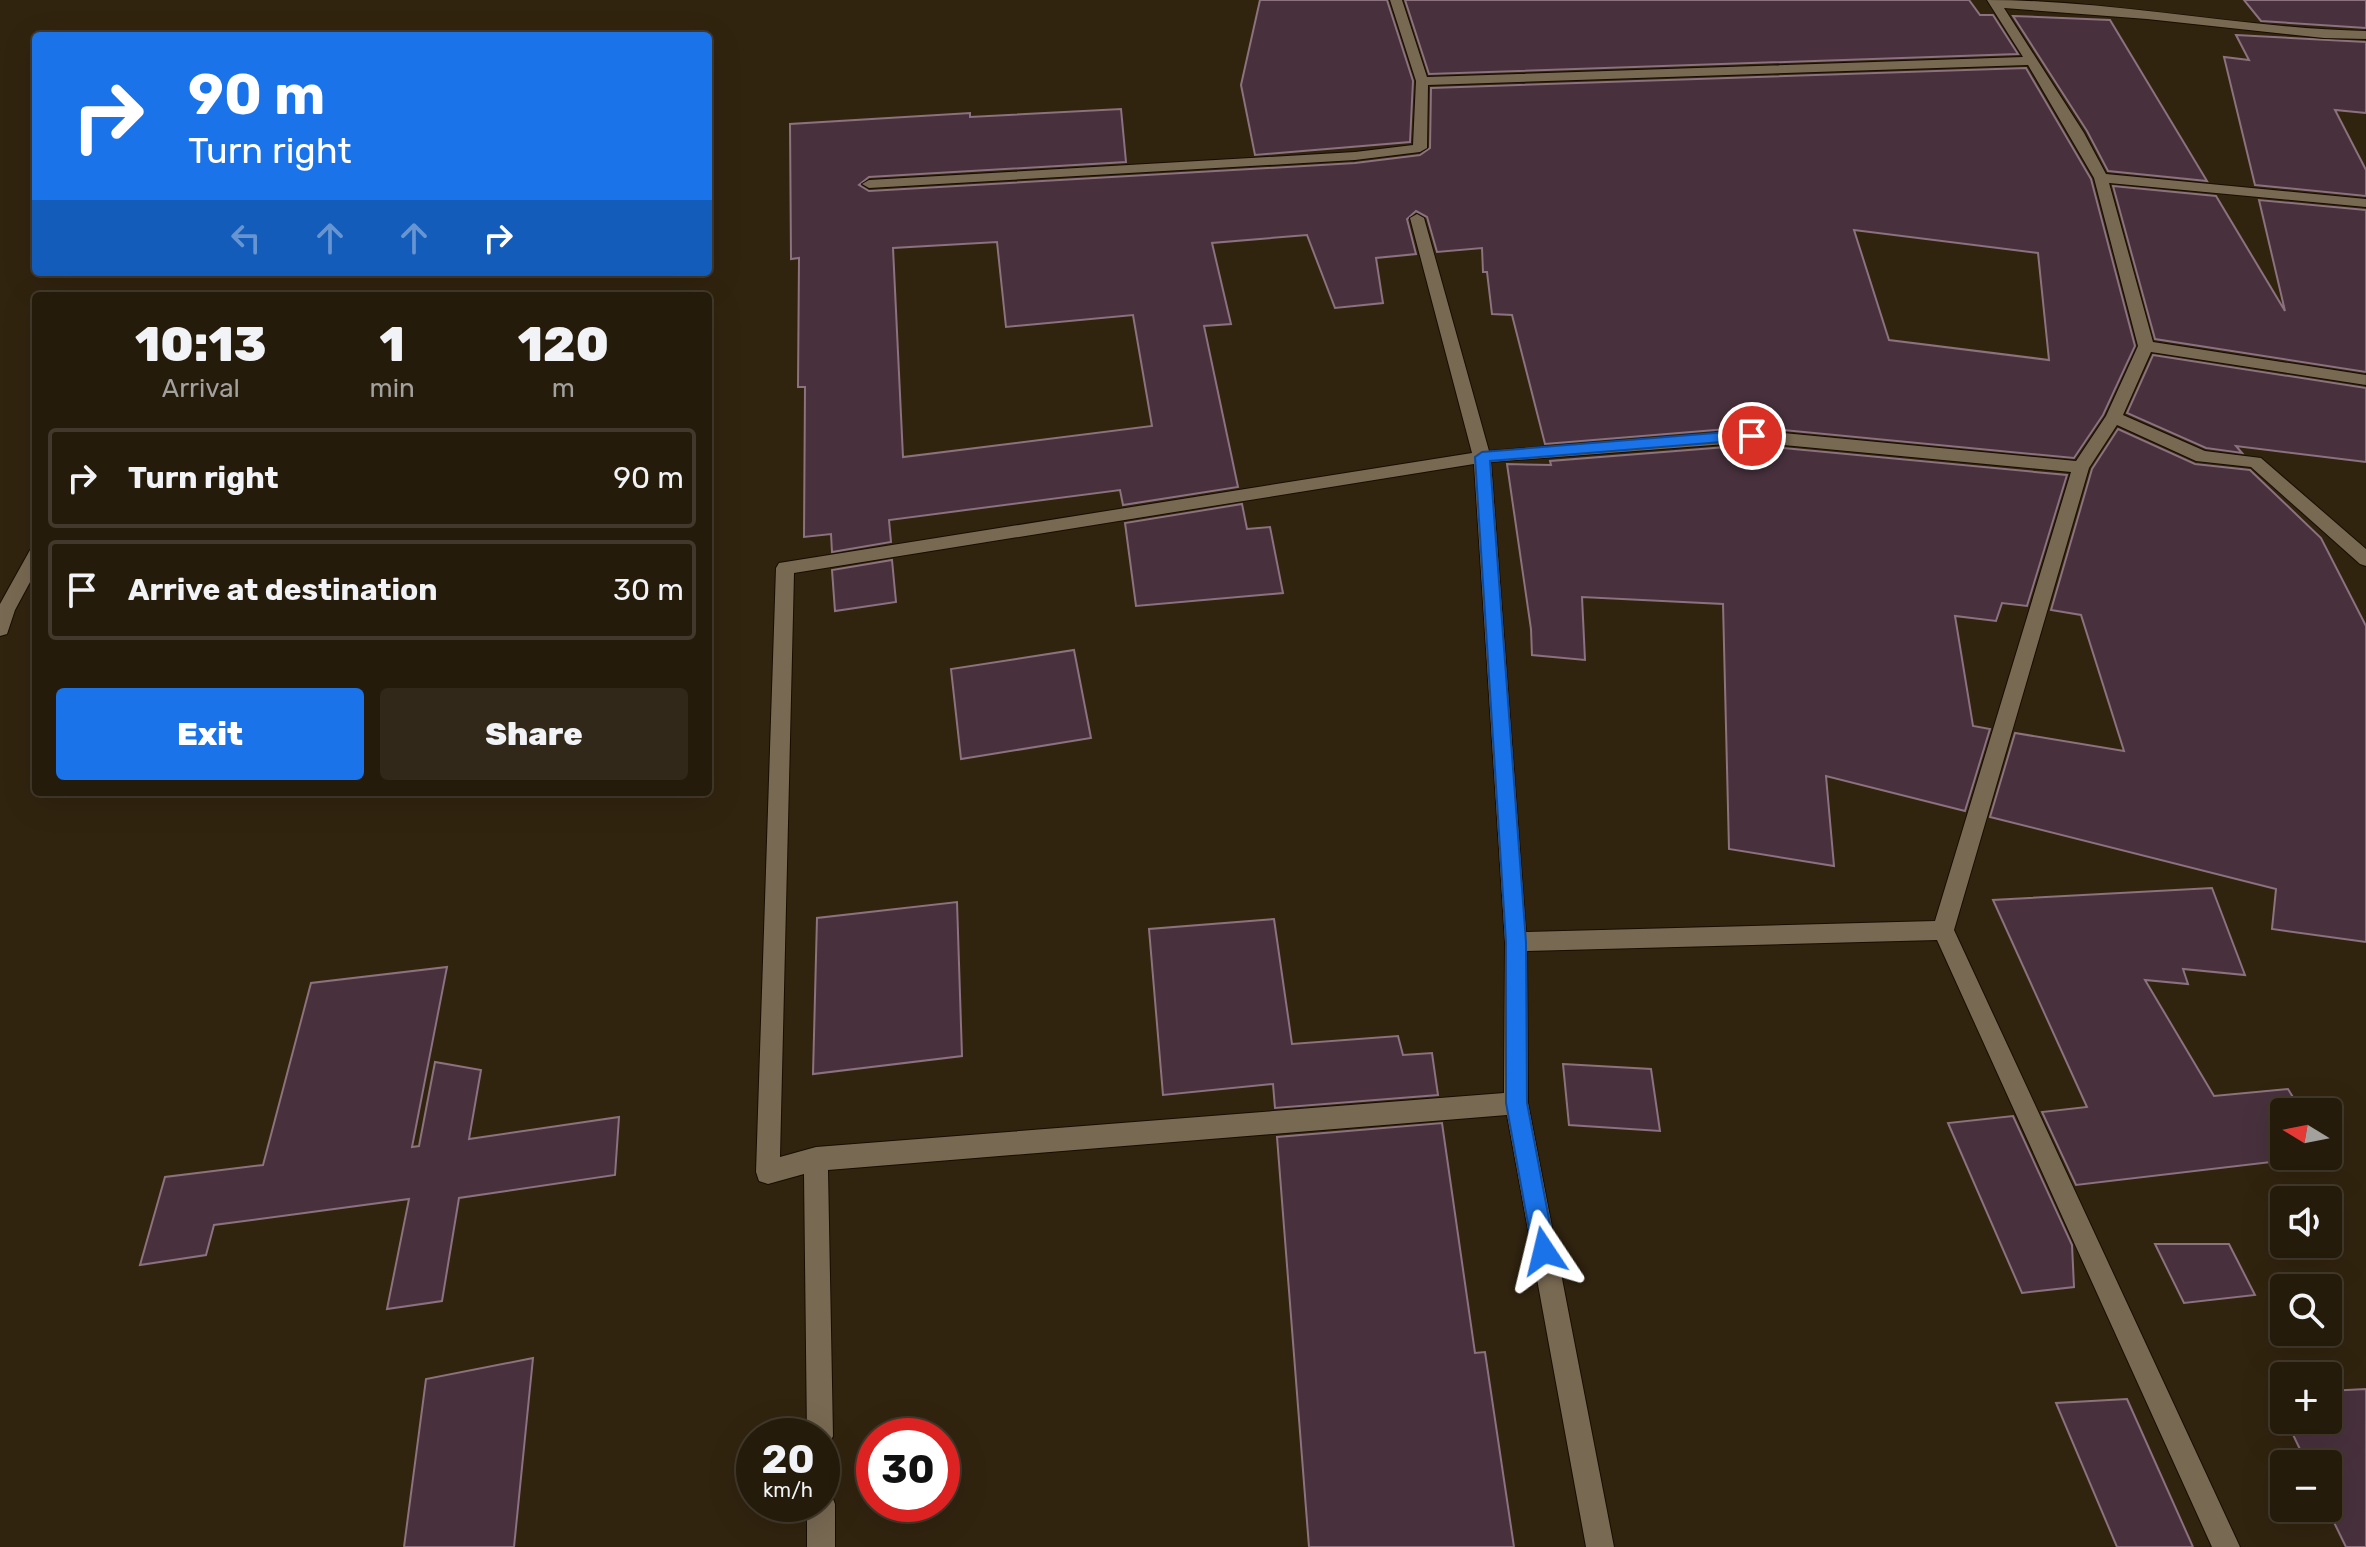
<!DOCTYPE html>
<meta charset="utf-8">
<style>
:root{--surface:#251b0b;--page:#312819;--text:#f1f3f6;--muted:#a3a19d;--line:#42392c;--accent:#1a73e8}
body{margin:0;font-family:Rubik,sans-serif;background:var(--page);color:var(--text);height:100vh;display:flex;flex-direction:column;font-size:30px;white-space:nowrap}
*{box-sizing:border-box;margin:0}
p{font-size:26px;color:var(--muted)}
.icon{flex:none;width:44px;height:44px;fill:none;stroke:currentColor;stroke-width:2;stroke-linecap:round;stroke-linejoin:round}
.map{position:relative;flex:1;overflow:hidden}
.sheet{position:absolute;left:32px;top:292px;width:680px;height:504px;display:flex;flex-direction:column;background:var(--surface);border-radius:8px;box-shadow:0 8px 32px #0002,0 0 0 2px var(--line)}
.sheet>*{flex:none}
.guide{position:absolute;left:32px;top:32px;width:680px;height:244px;border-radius:8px;box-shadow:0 8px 32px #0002,0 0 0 2px var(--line);background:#1a73e8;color:#fff;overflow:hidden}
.needle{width:52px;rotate:280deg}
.fabs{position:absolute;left:2270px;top:1098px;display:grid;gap:16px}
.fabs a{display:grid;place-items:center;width:72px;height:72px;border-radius:8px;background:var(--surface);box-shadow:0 8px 32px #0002,0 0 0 2px var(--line);font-size:40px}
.speed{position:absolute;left:736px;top:1418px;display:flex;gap:16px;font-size:40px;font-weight:700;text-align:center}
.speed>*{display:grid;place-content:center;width:104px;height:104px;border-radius:50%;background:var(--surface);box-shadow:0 8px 32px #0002,0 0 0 2px var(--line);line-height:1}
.speed small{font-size:20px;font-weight:400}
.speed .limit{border:12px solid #d22;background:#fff;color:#111}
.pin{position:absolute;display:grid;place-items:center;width:68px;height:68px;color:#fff;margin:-34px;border:4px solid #fff;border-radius:50%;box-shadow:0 2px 8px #0007}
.me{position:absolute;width:88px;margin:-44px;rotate:350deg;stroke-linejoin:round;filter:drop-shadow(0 0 6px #0008)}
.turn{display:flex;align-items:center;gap:28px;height:168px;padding:0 24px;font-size:36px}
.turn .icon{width:104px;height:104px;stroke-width:2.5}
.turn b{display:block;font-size:56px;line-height:68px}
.lanes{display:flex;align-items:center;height:76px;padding:0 24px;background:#0003;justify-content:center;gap:40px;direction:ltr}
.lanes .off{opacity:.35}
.eta{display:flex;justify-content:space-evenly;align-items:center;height:136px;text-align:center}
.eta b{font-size:48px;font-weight:800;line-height:56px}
.primary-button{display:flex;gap:16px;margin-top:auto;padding:16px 24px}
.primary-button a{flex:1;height:92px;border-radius:8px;background:var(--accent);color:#fff;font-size:32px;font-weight:800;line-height:92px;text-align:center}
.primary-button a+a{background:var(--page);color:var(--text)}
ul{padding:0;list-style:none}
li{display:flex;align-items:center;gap:24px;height:100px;margin:0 16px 12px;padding:0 8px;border:4px solid var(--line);border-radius:8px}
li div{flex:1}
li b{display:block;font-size:30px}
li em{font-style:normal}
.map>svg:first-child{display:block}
.building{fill:#48313d;stroke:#8c717f;stroke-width:2;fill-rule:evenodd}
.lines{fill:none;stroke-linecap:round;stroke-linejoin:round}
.minor-casing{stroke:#190d00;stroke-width:2}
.minor{fill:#786952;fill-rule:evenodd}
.route{fill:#1a73e8;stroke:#114b97;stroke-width:2}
</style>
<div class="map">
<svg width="2366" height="1547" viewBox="0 0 2366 1547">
<rect width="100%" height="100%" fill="#31240f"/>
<!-- building -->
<g class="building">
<polygon points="1260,0 1387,0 1413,81 1410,142 1255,155 1241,85"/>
<polygon points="1405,0 1969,0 1980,15 1993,15 2018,54 1429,74"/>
<polygon points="2244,0 2366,0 2366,28 2261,21"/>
<polygon points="2013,16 2110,20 2207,181 2108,171 2087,131"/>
<polygon points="2236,35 2366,42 2366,113 2335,110 2366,170 2366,196 2255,185 2224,57 2249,60"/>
<path d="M2026,68l65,111 44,167 -32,69 -29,43 -322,-31 -207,17 -33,-129 -20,-1 -5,-42h-4l-1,-24 -45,4 -10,-35 -11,-6 -9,8 9,35 -40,4 7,45 -48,5 -28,-73 -95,8 19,81 -27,2 34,161 -115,18 -3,-15 -231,30 2,22 -59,10 -1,-18 -27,3 1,-150h-7l1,-129 -8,1 -1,-135 180,-11v4l151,-8 5,53 -257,15 -10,8 10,6 486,-28 65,-8 10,-7 1,-60zM1854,230l184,23 11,107 -160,-20zM997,242l9,85 127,-12 19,111 -249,31 -10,-209z"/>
<polygon points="2113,186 2216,196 2285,311 2259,200 2366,210 2366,372 2155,339"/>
<polygon points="2153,355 2366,388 2366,462 2236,446 2242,453 2206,448 2127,413"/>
<polygon points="2118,429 2195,464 2250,470 2321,538 2366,626 2366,942 2272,929 2276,889 1990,817 2015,733 2124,751 2081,615 2051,610 2092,469"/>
<polygon points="1752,445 2067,475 2027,606 2002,603 1996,621 1955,616 1973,726 1990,729 1965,811 1826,776 1834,866 1729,849 1723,604 1582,597 1585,660 1532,655 1531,629 1507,464 1551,465 1550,461"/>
<polygon points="1242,504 1247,529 1270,527 1283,593 1136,606 1125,523"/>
<polygon points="892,560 896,602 835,611 832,570"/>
<polygon points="1074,650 1091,738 961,759 951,669"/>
<polygon points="2212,888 2245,975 2183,969 2188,984 2145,980 2214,1096 2288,1089 2302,1112 2284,1112 2284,1156 2323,1156 2076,1185 2042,1112 2087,1107 1993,900"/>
<polygon points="957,902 962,1056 813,1074 817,918"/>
<polygon points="1274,919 1292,1044 1398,1036 1403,1055 1432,1053 1438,1095 1275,1108 1273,1084 1163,1095 1149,929"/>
<polygon points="447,967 412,1147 419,1146 435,1062 481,1070 469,1139 619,1117 615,1175 459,1198 442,1301 387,1309 409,1199 214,1225 206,1255 140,1265 165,1177 263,1165 311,983"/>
<polygon points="1563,1064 1651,1069 1660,1131 1569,1125"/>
<polygon points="2013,1116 2072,1245 2074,1287 2022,1293 1948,1123"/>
<polygon points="1442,1123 1475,1353 1485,1352 1514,1547 1309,1547 1277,1137"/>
<polygon points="2155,1244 2229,1244 2255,1295 2184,1303"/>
<polygon points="533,1358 514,1547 404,1547 426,1379"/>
<polygon points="2366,1389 2366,1547 2346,1547 2327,1508 2328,1464 2307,1464 2286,1420 2328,1420 2328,1391"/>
<polygon points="2127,1399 2193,1547 2117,1547 2056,1403"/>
</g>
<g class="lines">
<!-- minor casing -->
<g class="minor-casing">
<g id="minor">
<path d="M1390,0h12l25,77 596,-20 -36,-57c126,0 253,28 379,31v8l-42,-1 -177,-19 -143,-11 80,125 22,41 260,25v8l-257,-24 44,159 213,33v10l-215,-33 -28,63 82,36 56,7 105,91v17l-6,-2 -109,-97 -55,-6 -79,-36 -28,43 -135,462 286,617h-28l-275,-607 -410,11 1,152 86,444h-28l-79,-432 -679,55 5,266 -4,9 -7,4v-13h-15l-3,-262 -36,10 -9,-3 -3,-9 20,-604 3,-5 693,-110 -62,-235 7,-4 7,4 65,233 263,-21 324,31 30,-45 32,-70 -44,-168 -66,-113 -600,20 -1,63 -7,4 -65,8 -486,28 -7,-4 7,-4 486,-28 58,-7 3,-64zM1752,442l319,30 -136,449 -409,11 -35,-470zM1474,464l31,478 -1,151 -688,54 -36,10 14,-584z"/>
<polygon points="36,548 36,571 15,610 7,634 0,636 0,604 30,550"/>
<polygon points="822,1491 831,1494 835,1504 835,1547 807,1547 807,1504 822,1504"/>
</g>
</g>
<!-- minor -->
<use href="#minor" class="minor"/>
</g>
<!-- route -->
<polygon class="route" points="1752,430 1758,432 1758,439 1490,461 1526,942 1527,1103 1555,1251 1552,1259 1544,1262 1536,1259 1533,1251 1506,1103 1506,942 1475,457 1482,452"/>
</svg>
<div class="fabs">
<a><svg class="needle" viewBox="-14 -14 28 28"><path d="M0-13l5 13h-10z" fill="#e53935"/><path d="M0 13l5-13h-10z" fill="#a3a19d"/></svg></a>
<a><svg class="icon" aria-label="sound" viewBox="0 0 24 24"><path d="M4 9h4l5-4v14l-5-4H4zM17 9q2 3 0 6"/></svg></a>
<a><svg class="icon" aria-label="search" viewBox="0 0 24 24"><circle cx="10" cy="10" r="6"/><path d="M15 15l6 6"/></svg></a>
<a>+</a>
<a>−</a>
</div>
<div class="speed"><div>20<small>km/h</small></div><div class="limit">30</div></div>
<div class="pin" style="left:1752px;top:436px;background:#d93025"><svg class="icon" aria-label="arrive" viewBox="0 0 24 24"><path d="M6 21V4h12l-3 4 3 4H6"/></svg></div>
<svg class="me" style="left:1544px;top:1251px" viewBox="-20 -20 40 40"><path d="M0-17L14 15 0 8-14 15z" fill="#1a73e8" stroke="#fff" stroke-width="4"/></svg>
<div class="guide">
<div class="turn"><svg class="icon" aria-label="right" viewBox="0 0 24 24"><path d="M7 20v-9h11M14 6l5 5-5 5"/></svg><div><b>90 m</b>Turn right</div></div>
<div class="lanes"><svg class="icon off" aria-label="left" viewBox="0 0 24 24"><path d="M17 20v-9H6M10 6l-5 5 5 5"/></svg><svg class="icon off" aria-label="ahead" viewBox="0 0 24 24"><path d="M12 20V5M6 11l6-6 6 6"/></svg><svg class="icon off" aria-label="ahead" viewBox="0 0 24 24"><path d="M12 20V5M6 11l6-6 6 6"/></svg><svg class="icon" aria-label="right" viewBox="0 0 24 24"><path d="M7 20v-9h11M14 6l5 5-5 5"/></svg></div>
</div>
<section class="sheet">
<div class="eta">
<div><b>10:13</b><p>Arrival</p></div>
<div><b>1</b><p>min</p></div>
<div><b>120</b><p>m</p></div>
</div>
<ul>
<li><svg class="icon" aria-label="right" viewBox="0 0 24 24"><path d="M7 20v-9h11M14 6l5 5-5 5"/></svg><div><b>Turn right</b></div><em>90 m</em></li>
<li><svg class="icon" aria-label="arrive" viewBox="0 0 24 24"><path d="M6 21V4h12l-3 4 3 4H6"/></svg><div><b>Arrive at destination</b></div><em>30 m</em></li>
</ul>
<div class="primary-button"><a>Exit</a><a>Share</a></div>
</section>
</div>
